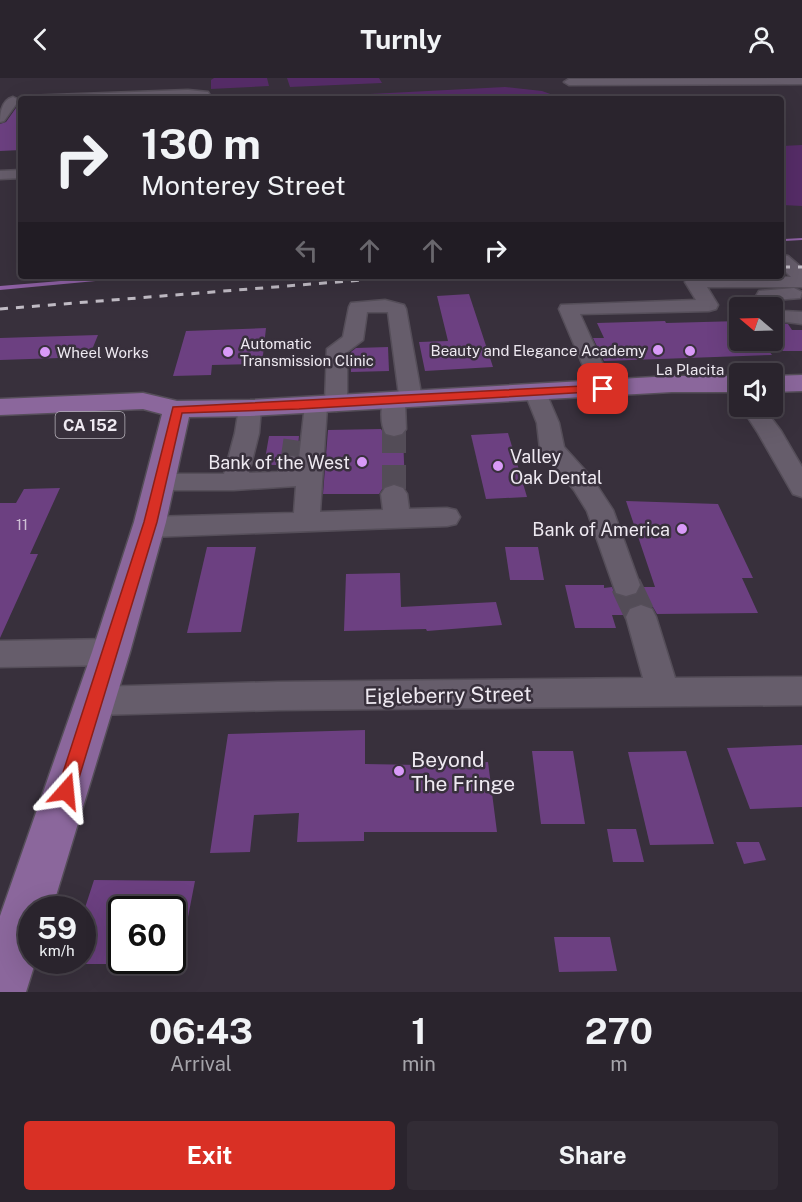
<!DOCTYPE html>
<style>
:root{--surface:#2a242d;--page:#322c35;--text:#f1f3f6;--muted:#a5a4aa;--line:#464149;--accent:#d93025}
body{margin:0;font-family:"Public Sans",sans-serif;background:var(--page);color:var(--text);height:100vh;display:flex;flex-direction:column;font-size:22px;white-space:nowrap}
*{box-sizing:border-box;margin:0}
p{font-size:20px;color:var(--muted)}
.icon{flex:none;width:33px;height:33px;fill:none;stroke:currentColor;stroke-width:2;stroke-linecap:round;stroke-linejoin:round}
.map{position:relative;height:914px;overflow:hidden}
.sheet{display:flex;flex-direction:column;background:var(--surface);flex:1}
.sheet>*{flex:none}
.hud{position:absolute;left:18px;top:18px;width:766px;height:183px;border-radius:6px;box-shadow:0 6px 24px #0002,0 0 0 2px var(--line);background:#2a242d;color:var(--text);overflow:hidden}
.needle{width:39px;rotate:289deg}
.tools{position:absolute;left:729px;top:219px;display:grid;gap:12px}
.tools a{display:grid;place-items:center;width:54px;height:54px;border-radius:6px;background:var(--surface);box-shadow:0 6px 24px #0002,0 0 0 2px var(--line);font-size:30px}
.speed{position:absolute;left:18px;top:818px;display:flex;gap:12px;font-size:30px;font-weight:700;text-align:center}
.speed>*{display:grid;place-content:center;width:78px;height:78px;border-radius:50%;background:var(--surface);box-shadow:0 6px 24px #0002,0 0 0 2px var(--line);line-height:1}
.speed small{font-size:15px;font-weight:400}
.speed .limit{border:3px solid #111;border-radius:9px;background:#fff;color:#111}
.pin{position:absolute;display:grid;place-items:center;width:51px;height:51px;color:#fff;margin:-26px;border-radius:12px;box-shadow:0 3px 9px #0006}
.me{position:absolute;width:66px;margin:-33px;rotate:18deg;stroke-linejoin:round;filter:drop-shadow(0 0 4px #0008)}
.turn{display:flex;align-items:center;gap:21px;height:126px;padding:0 24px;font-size:27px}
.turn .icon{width:78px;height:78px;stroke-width:2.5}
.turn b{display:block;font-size:42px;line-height:51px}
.lanes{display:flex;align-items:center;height:57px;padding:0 24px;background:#0003;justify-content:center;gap:30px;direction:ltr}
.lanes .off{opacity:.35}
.eta{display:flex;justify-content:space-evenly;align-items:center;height:102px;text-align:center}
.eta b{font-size:36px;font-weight:700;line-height:42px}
.cta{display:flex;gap:12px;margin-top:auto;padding:12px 24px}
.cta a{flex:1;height:69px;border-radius:6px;background:var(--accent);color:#fff;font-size:24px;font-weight:700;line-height:69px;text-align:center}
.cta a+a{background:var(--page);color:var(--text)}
header{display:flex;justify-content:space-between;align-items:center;height:78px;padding:0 24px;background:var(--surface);font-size:27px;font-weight:700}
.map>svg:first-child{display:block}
.green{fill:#552c67}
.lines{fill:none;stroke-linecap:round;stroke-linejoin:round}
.stream{fill:#8f61a5;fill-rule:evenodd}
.building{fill:#6c4081}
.minor-tunnel-far1{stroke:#534c57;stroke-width:24;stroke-dasharray:24 12;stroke-linecap:butt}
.minor-tunnel{stroke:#534c57;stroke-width:31;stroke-dasharray:31 15;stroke-linecap:butt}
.minor-casing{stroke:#554e59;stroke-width:3}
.major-casing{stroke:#554e59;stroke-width:3}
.minor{fill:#665d6b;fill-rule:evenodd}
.major{fill:#8b679c;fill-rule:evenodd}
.rail{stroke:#c1bcc5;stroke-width:3;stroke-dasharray:8 8;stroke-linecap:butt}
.route{fill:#d93025;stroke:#8d1f18;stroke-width:1.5}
.poi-dot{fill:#d99af8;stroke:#38303c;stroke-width:2}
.labels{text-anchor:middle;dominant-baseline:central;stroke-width:5;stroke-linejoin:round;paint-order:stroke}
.far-poi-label{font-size:15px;fill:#eee9f1;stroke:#38303c;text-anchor:start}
.number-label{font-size:15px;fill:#cebfd5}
.shield{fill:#38303c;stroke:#b7b2bb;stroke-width:1.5}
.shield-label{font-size:16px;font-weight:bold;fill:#eee9f1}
.poi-label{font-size:18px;fill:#eee9f1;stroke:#38303c;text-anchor:end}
.near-street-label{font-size:21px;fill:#eee9f1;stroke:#38303c}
.near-poi-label{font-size:21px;fill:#eee9f1;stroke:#38303c;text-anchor:start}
</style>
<header><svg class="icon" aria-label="back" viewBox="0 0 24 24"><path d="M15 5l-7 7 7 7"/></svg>Turnly<svg class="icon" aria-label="person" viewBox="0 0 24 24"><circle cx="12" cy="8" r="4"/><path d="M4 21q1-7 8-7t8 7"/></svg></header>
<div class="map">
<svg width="802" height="914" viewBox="0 0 802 914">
<rect width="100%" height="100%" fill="#38303c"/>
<!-- green -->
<g class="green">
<polygon points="214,0 267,0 269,8 211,11 211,2"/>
<polygon points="287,0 379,0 382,5 290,9"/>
<polygon points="505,9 542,13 564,21 330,21 331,18"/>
<polygon points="802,67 802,128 782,127 782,68"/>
</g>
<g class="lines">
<!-- stream -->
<g class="stream">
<polygon points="802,160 802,162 784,163 782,162 784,161"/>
<polygon points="121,198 140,198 138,199 0,212 0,208"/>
</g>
</g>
<!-- building -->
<g class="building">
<polygon points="21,23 21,72 0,73 0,46 6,44"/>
<polygon points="469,216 493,289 425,293 419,264 448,263 437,218"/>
<polygon points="665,243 666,245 740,243 740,262 772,262 772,244 788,246 792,252 802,252 802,273 769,273 772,277 604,283 593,260 604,260 597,245"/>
<polygon points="266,250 262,286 212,287 211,297 173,298 186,253"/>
<polygon points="98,257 89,279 0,282 0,260"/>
<polygon points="388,269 389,293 351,294 351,274 356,270"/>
<polygon points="381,351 385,358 395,360 403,358 405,409 393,405 384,408 379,416 323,416 328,352"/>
<polygon points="508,355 527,419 486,421 471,357"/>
<polygon points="269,358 299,358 297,377 283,378 278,387 264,387"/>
<polygon points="60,410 30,476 38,476 0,560 0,425 16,425 24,411"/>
<polygon points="626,423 718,426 753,500 742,500 758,535 657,536 653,529 640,525 629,529 625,537 612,537 616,550 575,550 565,507 604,507 604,510 612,509 615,517 625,520 637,517 641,509 655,509"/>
<polygon points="207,469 256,469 241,554 187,555"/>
<polygon points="505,469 538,469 544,502 510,502"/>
<polygon points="400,495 401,529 496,524 502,547 427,553 426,551 344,553 346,496"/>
<polygon points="365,652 365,686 420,687 488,684 497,754 364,754 364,763 297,764 299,735 254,737 250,774 210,775 228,656"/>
<polygon points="802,667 802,729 750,731 727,670"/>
<polygon points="532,673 573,673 585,746 541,746"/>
<polygon points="686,673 714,766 650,767 628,674"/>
<polygon points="607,751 636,751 644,784 613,784"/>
<polygon points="736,764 759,764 766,782 744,786"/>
<polygon points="94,802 195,803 182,870 172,869 172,831 122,831 122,886 82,886 82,839"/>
<polygon points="554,859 610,859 617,893 559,894"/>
</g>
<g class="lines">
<!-- minor-tunnel-far1 -->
<g class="minor-tunnel-far1">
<polyline points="394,351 394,416"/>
<polyline points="292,386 296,358"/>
</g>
<!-- minor-tunnel -->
<polyline class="minor-tunnel" points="626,507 641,539"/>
<!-- minor casing -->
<g class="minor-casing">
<g id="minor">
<polygon points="802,0 802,6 569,7 564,4 569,1"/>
<polygon points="188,12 208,14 212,21 188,18 21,21 27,18"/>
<path d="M13,19l6,3 -15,21 -4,1c0,-10 2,-22 13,-25z"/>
<polygon points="21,92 21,100 0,101 0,93"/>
<polygon points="782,177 788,178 802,190 802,209 707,209 718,227 716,231 709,233 580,236 614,311 611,316 603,318 595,316 559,231 561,227 696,222 685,204 688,200 791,199 782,190"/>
<polygon points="794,210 802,214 800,220 775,222 784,233 802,234 802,246 772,242 772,230 761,230 755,220 759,213"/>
<path d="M385,222l19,5 2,4 16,90 -3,5h-14l1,25 -4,5 -8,2 -8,-2c-6,-9 -6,-30 0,-39h13l-11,-83h-21l-4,28 -16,12v52l-3,5 -8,2 -9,-4 -7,105 63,-2 -2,-16 4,-6 9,-3 9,3 4,6 2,15 38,-1 9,2 4,7 -4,7 -9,2 -298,11 -9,-3 -4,-7 4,-7 9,-3 145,-4 2,-27 -62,4h-75l-9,-2 -4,-6 4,-6 9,-2h65l11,-41 4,-25 3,-5 8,-2 8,2 3,5 -2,25 -10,40 29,-1 5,-14 9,-2 7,2 6,-53 3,-5 8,-2 9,4 2,-53 16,-12 6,-30 2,-4z"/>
<polygon points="536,308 544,310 559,345 564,369 592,400 613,432 640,507 636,515 626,518 616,515 587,433 574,412 540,371 537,345 525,315 528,310"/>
<polygon points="740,327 762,328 781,353 802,389 802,419 793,416 758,355"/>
<polygon points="641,527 652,531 656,539 675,600 802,599 802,627 278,632 95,637 83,633 79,623 83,613 95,609 278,604 643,600 626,539 630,531"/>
<polygon points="111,561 122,565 127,574 122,583 111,587 0,589 0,563"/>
</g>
</g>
<!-- major casing -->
<g class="major-casing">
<g id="major">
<polygon points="802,297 802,313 772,314 772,298"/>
<polygon points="672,298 740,298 740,314 672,314 250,338 189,339 166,444 130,574 52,831 32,831 32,882 36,882 26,914 0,914 0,838 92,574 134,444 162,336 143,331 0,337 0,321 143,315 177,323 250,322"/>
</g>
</g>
<!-- minor -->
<use href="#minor" class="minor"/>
<!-- major -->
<use href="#major" class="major"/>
<!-- rail -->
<g class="rail">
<polyline points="782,189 802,189"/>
<polyline points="0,231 412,198"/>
</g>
</g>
<!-- route -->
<polygon class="route" points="603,307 608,311 607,313 299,331 182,335 157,444 75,713 72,719 66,721 59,719 57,713 144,444 173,329"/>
<!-- markers -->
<g class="poi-dot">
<circle cx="658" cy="272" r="6"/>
<circle cx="690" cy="273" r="6"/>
<circle cx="45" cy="274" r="6"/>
<circle cx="228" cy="274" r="6"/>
<circle cx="362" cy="384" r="6"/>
<circle cx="498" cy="388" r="6"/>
<circle cx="682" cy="451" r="6"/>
<circle cx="399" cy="693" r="6"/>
</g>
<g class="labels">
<!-- far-poi labels -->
<g class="far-poi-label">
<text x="240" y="265">Automatic<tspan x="240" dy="17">Transmission Clinic</tspan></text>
<text x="646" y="272" text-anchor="end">Beauty and Elegance Academy</text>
<text x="57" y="274">Wheel Works</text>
<text x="690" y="291" text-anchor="middle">La Placita</text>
</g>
<!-- number labels -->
<g class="number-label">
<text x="22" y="446">11</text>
</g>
<!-- shield labels -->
<rect class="shield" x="55.5" y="334" width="69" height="26" rx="4.5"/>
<g class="shield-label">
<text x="90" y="347">CA 152</text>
</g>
<!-- poi labels -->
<g class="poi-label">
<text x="510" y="378" text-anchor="start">Valley<tspan x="510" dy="21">Oak Dental</tspan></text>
<text x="350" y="384">Bank of the West</text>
<text x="670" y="451">Bank of America</text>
</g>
<!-- near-street labels -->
<g class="near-street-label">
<text transform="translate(448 617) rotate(-1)">Eigleberry Street</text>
</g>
<!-- near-poi labels -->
<g class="near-poi-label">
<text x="411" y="681">Beyond<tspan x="411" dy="24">The Fringe</tspan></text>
</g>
</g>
</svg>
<div class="tools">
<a><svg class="needle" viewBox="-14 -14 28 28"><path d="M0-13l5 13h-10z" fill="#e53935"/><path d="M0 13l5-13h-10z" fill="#a5a4aa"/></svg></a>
<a><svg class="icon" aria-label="sound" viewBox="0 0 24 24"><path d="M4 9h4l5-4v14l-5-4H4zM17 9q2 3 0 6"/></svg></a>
</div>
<div class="speed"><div>59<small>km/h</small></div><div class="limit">60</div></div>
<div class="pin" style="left:603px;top:311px;background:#d93025"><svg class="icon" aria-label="arrive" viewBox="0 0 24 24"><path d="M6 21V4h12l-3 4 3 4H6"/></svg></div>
<svg class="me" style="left:66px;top:713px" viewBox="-20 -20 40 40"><path d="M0-17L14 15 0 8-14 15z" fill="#d93025" stroke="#fff" stroke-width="4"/></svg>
<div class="hud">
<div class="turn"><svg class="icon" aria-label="right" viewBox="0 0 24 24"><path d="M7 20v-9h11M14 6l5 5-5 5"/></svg><div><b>130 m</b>Monterey Street</div></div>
<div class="lanes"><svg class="icon off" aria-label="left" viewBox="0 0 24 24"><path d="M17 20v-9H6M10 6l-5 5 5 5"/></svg><svg class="icon off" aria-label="ahead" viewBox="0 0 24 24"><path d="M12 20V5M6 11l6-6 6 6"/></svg><svg class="icon off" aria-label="ahead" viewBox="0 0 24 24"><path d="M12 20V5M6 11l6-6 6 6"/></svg><svg class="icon" aria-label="right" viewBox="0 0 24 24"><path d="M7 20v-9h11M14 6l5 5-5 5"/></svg></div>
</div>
</div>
<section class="sheet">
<div class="eta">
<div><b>06:43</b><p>Arrival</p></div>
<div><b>1</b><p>min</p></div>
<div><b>270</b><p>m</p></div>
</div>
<div class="cta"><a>Exit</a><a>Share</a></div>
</section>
